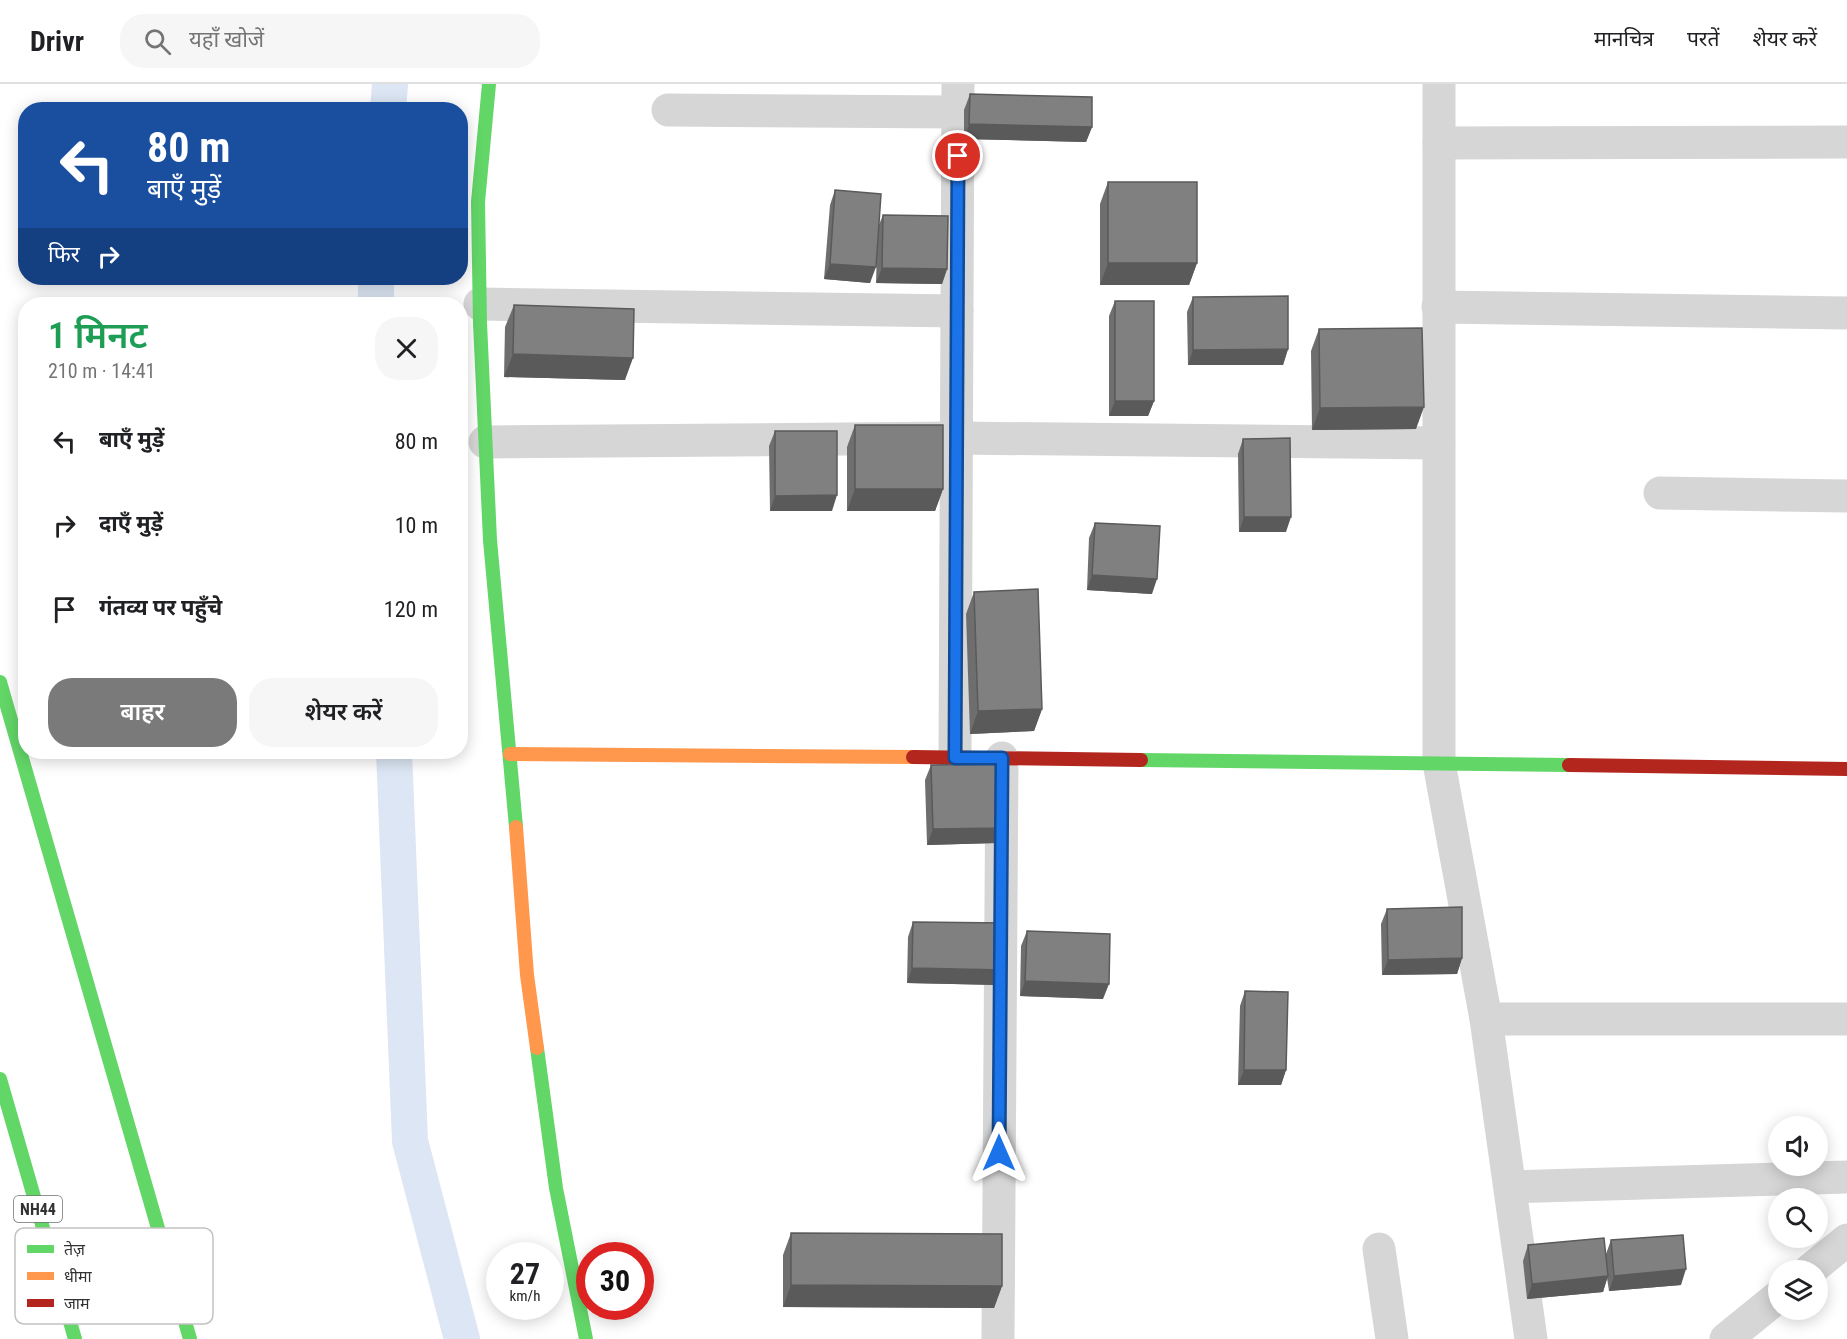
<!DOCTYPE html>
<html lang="hi">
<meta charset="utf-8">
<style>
:root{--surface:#fff;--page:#f6f6f6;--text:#202124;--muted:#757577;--line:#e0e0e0;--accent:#7a7a7a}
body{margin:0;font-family:"Roboto Condensed","Noto Sans Devanagari",sans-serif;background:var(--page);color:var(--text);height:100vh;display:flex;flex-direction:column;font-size:22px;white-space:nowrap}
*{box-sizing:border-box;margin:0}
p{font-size:20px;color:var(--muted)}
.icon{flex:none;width:33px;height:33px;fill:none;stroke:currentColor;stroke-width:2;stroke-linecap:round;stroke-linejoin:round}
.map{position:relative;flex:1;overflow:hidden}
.drawer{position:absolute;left:18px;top:213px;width:450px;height:462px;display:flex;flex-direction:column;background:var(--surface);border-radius:24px;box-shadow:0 3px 15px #0003}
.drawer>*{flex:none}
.guide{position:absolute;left:18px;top:18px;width:450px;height:183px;border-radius:24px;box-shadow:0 3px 15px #0003;background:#1a4fa0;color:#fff;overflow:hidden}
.tools{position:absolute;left:1768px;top:1032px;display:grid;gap:12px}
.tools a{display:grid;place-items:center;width:60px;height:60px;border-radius:50%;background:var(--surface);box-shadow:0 3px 15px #0003;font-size:30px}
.speed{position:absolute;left:486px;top:1158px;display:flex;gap:12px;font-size:30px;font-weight:700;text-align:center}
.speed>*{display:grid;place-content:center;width:78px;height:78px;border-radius:50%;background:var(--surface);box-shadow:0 3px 15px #0003;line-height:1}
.speed small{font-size:15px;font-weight:400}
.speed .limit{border:9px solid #d22;background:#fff;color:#111}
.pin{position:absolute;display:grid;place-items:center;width:51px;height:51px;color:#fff;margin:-26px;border:3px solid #fff;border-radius:50%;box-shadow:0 2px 6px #0007}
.me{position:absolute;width:66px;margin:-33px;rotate:0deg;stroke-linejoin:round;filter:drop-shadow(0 0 4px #0008)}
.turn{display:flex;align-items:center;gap:21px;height:126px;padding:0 30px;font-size:27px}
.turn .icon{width:78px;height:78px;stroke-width:2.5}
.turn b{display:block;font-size:42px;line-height:51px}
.then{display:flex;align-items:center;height:57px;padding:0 30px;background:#0003;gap:12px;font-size:22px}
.round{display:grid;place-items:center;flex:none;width:63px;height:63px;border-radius:24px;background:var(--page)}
.summary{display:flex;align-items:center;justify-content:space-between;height:102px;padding:0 30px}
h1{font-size:36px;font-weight:600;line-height:45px;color:#1e9e55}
.action{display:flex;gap:12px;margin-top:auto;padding:12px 30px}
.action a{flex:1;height:69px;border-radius:24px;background:var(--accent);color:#fff;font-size:24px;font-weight:600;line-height:69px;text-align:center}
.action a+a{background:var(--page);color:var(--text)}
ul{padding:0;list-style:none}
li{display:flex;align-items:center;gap:18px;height:84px;padding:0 30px}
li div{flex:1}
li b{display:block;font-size:22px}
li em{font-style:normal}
header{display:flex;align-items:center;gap:36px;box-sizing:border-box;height:84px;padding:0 30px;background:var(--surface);border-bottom:2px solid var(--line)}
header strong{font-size:28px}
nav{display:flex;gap:33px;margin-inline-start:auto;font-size:21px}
.search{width:420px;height:54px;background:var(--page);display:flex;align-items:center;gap:15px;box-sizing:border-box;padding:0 21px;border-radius:24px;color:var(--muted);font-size:22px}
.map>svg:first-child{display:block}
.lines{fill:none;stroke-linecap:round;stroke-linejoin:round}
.canal{stroke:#dce6f4;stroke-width:36}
.street{stroke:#d6d6d6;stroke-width:33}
.fast{stroke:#63d668;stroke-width:14}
.slow{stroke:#ff974d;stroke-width:14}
.jam{stroke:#b3261e;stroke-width:14}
.wall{fill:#6e6e6e}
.shaded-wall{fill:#5a5a5a}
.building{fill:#808080;stroke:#5a5a5a;stroke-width:1.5}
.route-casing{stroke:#114b97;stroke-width:15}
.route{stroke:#1a73e8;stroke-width:10}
.labels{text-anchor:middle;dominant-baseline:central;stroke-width:6;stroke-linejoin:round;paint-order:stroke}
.shield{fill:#fff;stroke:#707070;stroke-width:1.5}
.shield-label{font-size:16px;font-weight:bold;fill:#323232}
.key{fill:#fff;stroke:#c2c2c2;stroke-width:1.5}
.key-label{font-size:16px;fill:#323232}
</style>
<header>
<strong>Drivr</strong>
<div class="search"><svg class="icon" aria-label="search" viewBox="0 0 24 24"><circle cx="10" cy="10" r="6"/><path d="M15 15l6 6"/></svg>यहाँ खोजें</div>
<nav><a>मानचित्र</a><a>परतें</a><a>शेयर करें</a></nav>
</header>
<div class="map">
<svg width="1847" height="1255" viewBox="0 0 1847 1255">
<rect width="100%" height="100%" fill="#fff"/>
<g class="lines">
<!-- canal -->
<g class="canal">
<polyline points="388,26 390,0"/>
<polyline points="376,220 376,194"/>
<polyline points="394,668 410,1057 462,1255"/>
</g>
<!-- street -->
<g class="street">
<polyline points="1439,0 1439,679 1486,935 1531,1255"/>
<polyline points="668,26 958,28"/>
<polyline points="1439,59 1847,58"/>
<polyline points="480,220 957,227"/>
<polyline points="1438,223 1847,229"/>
<polyline points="485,358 956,354 1438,359"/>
<polyline points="1660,409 1847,412"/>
<polyline points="955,674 958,0"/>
<polyline points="1486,935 1847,935"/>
<polyline points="1511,1103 1847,1093"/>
<polyline points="1379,1165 1392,1255"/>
<polyline points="1810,1186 1847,1156"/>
<polyline points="998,1255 1002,674"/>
<polyline points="1726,1255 1779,1212"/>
</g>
<!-- fast -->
<g class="fast">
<polyline points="489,0 478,118 480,239 490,456 516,743"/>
<polyline points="0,598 190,1255"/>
<polyline points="1141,676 1569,681"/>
<polyline points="537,964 556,1104 586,1255"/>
<polyline points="0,995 75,1255"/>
</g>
<!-- slow -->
<g class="slow">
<polyline points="510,670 913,673"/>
<polyline points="516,743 527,891 537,964"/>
</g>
<!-- jam -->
<g class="jam">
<polyline points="913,673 1141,676"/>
<polyline points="1569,681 1847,685"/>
</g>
</g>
<!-- wall -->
<g class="wall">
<polygon points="970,10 1092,43 1086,58 964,55 964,26"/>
<polygon points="1108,98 1197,179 1189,201 1100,201 1100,120"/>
<polygon points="835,106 878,143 883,131 947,185 942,200 876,199 877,166 870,199 824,195 830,121"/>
<polygon points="1193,213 1288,265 1283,281 1188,281 1187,228"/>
<polygon points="1115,217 1154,317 1148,332 1109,332 1109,232"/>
<polygon points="514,221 625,296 504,293 505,243"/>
<polygon points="1319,245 1416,345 1312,346 1311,267"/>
<polygon points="855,341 943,405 935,427 847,427 847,363"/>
<polygon points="775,347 832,427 770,427 769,362"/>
<polygon points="1243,355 1286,448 1239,448 1238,370"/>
<polygon points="1095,439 1152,510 1087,506 1089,454"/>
<polygon points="974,508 1042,625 1034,647 970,650 966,530"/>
<polygon points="931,681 1001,744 996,759 927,761 925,696"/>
<polygon points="1387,825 1462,874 1457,890 1382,891 1381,840"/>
<polygon points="913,838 998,901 907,899 908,853"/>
<polygon points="1027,847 1103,915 1020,912 1021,862"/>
<polygon points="1245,907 1286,986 1281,1001 1238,1001 1240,922"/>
<polygon points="791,1149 1002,1202 994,1224 783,1223 783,1171"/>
<polygon points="1611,1156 1681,1201 1609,1207 1607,1194 1603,1208 1527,1215 1523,1177 1528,1161 1606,1170"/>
</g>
<!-- shaded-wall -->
<g class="shaded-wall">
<polygon points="969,40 1092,43 1086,58 964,55"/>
<polygon points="1108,179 1197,179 1189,201 1100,201"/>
<polygon points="830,180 876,183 870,199 824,195"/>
<polygon points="882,184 947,185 942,200 876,199"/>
<polygon points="1288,265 1283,281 1188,281 1193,266"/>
<polygon points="513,270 633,274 625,296 504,293"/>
<polygon points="1115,317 1154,317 1148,332 1109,332"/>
<polygon points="1424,323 1416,345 1312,346 1320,324"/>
<polygon points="855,405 943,405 935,427 847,427"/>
<polygon points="837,411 832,427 770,427 775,412"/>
<polygon points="1244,433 1291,433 1286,448 1239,448"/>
<polygon points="1092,491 1157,495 1152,510 1087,506"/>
<polygon points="1042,625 1034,647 970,650 978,627"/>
<polygon points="1001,744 996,759 927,761 933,745"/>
<polygon points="1462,874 1457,890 1382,891 1388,876"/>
<polygon points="912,884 1004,886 998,901 907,899"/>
<polygon points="1025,897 1109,900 1103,915 1020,912"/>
<polygon points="1244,986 1286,986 1281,1001 1238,1001"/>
<polygon points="1686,1185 1681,1201 1609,1207 1614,1192"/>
<polygon points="1608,1192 1603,1208 1527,1215 1532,1200"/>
<polygon points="791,1201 1002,1202 994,1224 783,1223"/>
</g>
<!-- building -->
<g class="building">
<polygon points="970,10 1092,13 1092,43 969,40"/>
<rect x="1108" y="98" width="89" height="81"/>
<polygon points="835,106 881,110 876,183 830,180"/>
<polygon points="883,131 948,132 947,185 882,184"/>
<polygon points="1288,212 1288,265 1193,266 1193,213"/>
<rect x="1115" y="217" width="39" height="100"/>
<polygon points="514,221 634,225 633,274 513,270"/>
<polygon points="1422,244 1424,323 1320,324 1319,245"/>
<rect x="855" y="341" width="88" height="64"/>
<polygon points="775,347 837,347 837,411 775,412"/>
<polygon points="1290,354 1291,433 1244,433 1243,355"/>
<polygon points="1095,439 1160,442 1157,495 1092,491"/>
<polygon points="1038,505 1042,625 978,627 974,508"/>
<polygon points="1000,680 1001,744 933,745 931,681"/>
<polygon points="1462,823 1462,874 1388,876 1387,825"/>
<polygon points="913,838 1005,839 1004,886 912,884"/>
<polygon points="1027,847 1110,850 1109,900 1025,897"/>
<polygon points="1245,907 1288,908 1286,986 1244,986"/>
<polygon points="791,1149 1002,1150 1002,1202 791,1201"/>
<polygon points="1683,1151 1686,1185 1614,1192 1611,1156"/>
<polygon points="1604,1154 1608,1192 1532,1200 1528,1161"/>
</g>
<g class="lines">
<!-- route casing -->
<g class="route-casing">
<polyline id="route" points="958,72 955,674 1002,674 999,1069"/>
</g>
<!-- route -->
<use href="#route" class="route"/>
</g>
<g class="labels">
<!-- shield labels -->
<rect class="shield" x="14" y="1112" width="48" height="26" rx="4.5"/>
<g class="shield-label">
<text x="38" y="1125">NH44</text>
</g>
</g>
<!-- legend -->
<rect x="15" y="1144" width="198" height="96" rx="9" class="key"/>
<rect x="27" y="1161" width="27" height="8" fill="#63d668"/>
<rect x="27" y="1188" width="27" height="8" fill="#ff974d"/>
<rect x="27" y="1215" width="27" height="8" fill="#b3261e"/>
<g class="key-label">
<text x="64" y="1171">तेज़</text>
<text x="64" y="1198">धीमा</text>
<text x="64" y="1225">जाम</text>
</g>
</svg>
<div class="tools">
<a><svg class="icon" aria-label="sound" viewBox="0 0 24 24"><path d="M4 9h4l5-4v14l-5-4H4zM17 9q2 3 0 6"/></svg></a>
<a><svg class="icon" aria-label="search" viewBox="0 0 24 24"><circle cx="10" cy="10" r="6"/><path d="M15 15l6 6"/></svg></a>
<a><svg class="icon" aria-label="layers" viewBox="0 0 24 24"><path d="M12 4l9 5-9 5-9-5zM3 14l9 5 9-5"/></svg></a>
</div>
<div class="speed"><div>27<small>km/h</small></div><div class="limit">30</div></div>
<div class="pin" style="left:958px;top:72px;background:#d93025"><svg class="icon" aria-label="arrive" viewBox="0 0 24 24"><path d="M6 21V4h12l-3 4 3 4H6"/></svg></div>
<svg class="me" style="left:999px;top:1069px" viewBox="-20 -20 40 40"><path d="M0-17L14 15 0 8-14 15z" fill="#1a73e8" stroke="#fff" stroke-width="4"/></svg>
<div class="guide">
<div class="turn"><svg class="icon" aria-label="left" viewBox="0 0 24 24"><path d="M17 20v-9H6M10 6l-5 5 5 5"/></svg><div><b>80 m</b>बाएँ मुड़ें</div></div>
<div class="then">फिर<svg class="icon" aria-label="right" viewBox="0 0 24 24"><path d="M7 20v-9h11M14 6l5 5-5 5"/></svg></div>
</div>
<section class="drawer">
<div class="summary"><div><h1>1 मिनट</h1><p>210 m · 14:41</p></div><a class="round"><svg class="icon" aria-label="close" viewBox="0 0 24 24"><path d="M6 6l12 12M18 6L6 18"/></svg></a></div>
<ul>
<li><svg class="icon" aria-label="left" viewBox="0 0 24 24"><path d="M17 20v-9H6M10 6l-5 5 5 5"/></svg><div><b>बाएँ मुड़ें</b></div><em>80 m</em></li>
<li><svg class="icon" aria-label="right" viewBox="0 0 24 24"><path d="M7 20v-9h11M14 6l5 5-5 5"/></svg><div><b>दाएँ मुड़ें</b></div><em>10 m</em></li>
<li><svg class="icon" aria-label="arrive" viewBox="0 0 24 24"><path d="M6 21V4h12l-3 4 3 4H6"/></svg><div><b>गंतव्य पर पहुँचे</b></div><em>120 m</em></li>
</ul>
<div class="action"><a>बाहर</a><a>शेयर करें</a></div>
</section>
</div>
